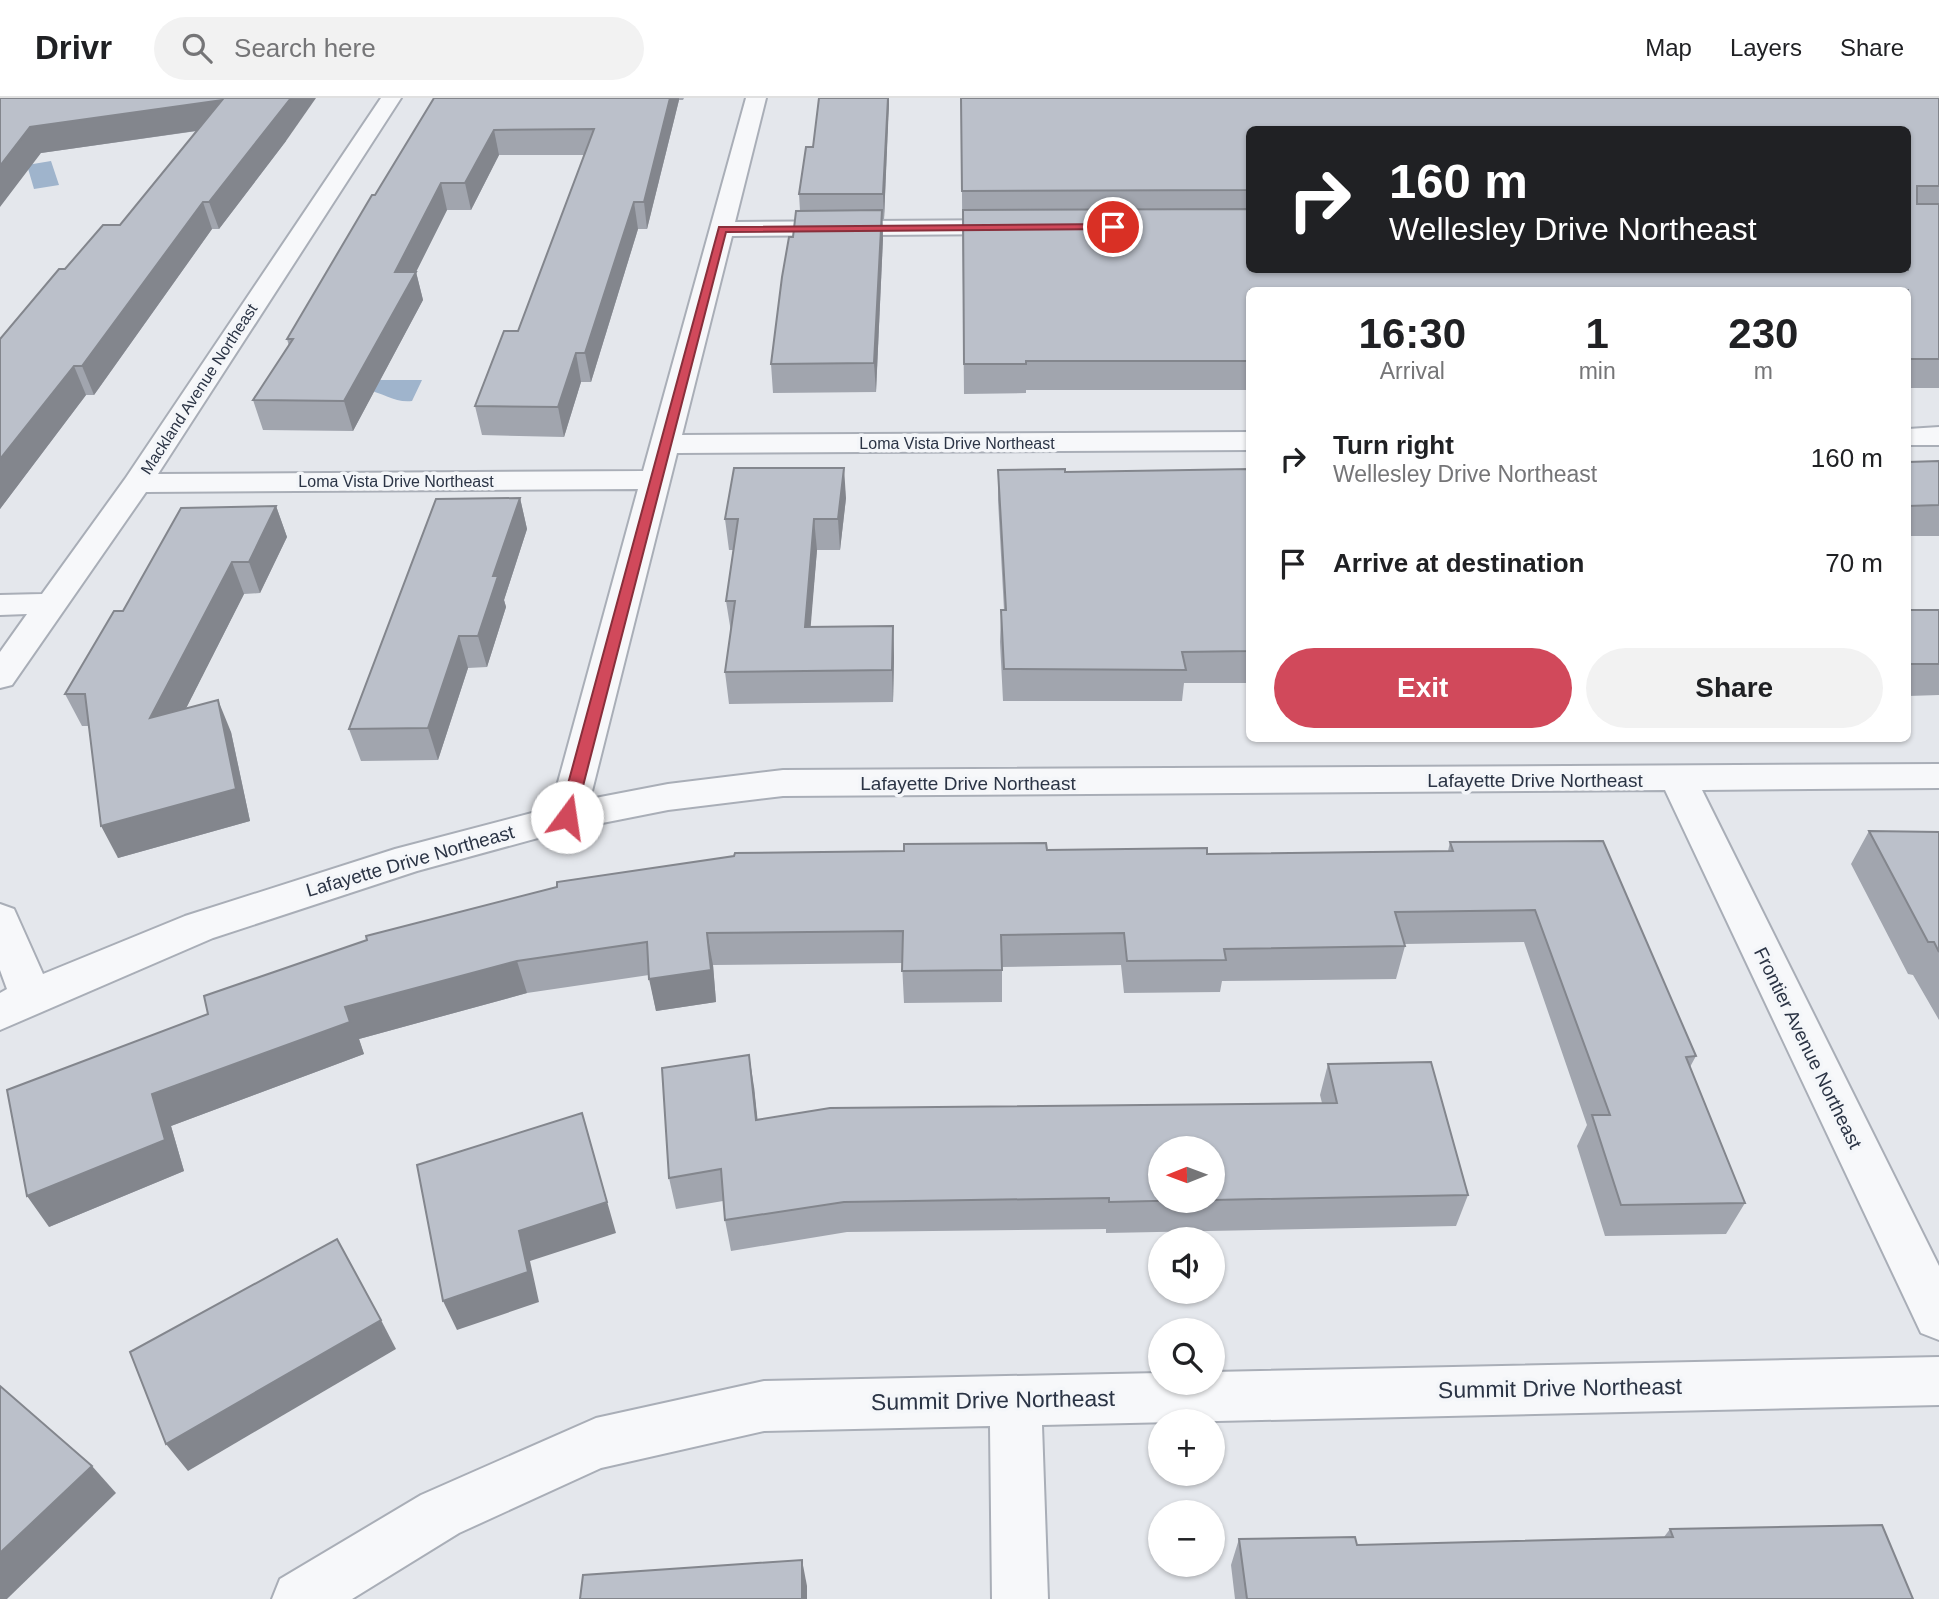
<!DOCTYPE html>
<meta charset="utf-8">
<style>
:root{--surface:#fff;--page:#f2f2f2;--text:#202124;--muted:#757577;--line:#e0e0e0;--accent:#d1495b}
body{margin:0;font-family:Helvetica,sans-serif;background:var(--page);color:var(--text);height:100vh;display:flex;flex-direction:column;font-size:26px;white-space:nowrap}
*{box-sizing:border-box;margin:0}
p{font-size:23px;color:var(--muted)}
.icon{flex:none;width:38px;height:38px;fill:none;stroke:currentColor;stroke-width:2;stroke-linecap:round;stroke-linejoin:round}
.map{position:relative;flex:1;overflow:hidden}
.sheet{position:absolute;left:1246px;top:189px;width:665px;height:455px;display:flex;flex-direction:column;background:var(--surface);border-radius:10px;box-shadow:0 2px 5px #0004}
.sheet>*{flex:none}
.banner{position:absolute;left:1246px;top:28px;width:665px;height:147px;border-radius:10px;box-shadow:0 2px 5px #0004;background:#202124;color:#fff;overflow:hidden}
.needle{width:46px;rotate:269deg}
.fabs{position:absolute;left:1148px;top:1038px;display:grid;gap:14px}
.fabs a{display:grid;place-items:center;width:77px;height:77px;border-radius:50%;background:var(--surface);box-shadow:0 2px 5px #0004;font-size:35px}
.pin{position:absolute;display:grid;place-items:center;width:60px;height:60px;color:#fff;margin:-30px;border:4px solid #fff;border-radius:50%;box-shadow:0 2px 7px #0007}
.me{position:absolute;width:77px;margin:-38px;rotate:14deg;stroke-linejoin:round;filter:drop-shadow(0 0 5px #0008)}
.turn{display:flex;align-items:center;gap:24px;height:147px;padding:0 28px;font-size:32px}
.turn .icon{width:91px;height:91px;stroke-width:2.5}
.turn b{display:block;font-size:49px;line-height:60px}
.eta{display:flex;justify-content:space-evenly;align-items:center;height:119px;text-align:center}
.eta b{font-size:42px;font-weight:800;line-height:49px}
.cta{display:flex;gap:14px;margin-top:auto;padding:14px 28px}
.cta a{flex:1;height:80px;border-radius:42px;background:var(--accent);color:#fff;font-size:28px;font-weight:800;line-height:80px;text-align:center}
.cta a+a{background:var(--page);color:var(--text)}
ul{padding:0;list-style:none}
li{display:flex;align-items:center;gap:21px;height:105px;padding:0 28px}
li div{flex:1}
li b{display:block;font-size:26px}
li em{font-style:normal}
header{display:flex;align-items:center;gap:42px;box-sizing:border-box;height:98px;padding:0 35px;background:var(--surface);border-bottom:2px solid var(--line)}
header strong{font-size:33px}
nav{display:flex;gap:38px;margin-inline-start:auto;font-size:24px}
.search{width:490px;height:63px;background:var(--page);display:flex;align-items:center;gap:18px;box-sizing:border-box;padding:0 24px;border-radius:38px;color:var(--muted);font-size:26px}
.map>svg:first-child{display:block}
.water{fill:#9fb4cc}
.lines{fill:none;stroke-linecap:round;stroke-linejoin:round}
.minor-casing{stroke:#a9aeb7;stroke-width:4}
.minor{fill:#f7f8fa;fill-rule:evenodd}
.wall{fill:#a1a5ae;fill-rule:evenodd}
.shaded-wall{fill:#83868d}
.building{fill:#bbc0ca;stroke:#83868d;stroke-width:2}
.route{fill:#d1495b;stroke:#882f3b;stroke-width:2}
.labels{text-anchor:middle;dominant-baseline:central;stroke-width:7;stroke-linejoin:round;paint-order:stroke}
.far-street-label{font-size:16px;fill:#2b3445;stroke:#f4f6f9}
.street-label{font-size:19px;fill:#2b3445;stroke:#f4f6f9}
.near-street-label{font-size:23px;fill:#2b3445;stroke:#f4f6f9}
</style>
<header>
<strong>Drivr</strong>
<div class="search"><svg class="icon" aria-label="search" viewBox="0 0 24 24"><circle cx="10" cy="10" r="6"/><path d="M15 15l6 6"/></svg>Search here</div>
<nav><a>Map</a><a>Layers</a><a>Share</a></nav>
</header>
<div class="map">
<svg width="1939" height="1501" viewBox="0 0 1939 1501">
<rect width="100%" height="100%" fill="#e4e7ec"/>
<!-- water -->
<g class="water">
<polygon points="51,63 59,87 34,91 27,67"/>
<path d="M368,282h54l-10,21c-17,2 -28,-8 -45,-11z"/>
</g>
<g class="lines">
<!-- minor casing -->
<g class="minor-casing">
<g id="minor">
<polygon points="381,0 401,0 158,376 643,373 746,0 766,0 735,124 1016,122 1024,124 1028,129 1024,134 1016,136 732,138 682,337 1250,334 1250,352 677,355 590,701 668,686 783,672 1939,666 1939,690 1702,692 1939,1168 1939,1242 1921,1235 1665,692 783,698 668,712 567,732 417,773 213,840 0,932 0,895 7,891 0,872 0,806 14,811 43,876 185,818 395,751 551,710 638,391 146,394 12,587 0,590 0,554 27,516 0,517 0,497 42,496 125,381"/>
<polygon points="1939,329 1939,347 1908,347 1908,331"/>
<polygon points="1939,1259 1939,1307 1042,1327 1048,1501 992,1501 990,1328 764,1333 601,1370 459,1435 352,1501 272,1501 280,1481 421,1397 596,1320 764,1283 1160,1275 1160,1284 1213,1284 1213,1274"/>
</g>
</g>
<!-- minor -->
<use href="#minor" class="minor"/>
</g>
<!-- wall -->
<g class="wall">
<polygon points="0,0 286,43 219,131 212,131 94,297 86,297 0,411 0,241 65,171 120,127 197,33 41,55"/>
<polygon points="434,0 684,0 683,2 679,2 647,131 638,131 591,284 581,284 564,339 482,337 475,308 518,233 585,57 499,57 471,112 447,112 416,174 423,202 353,333 263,332 253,302 289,248 287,241"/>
<polygon points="819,0 889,0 884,121 882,121 883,140 876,294 773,295 771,266 793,139 800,113 799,96 813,49"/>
<path d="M961,0h978v290h-31v-98h-658v100h-224v3l-62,1zM1250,32l658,140h-658z"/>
<polygon points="1939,363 1939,438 1908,438 1908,364"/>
<polygon points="1250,371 1250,585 1184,585 1182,603 1003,603 1000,544 1001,512 1004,512 998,402 998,372 1065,374"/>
<polygon points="520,400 527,431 504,502 506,509 487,569 468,570 438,662 361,663 349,631"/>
<polygon points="846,400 840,452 817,452 810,529 893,528 894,560 893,604 729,606 725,574 731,534 726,503 733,452 729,452 725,421"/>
<polygon points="276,408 287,439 260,495 244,496 186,610 231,634 250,723 118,760 89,628 82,628 65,596 123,513"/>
<polygon points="1908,512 1939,512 1939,597 1908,598"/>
<polygon points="1869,733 1939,734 1939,922 1913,877 1908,876 1851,766"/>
<polygon points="1603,743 1696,958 1690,969 1745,1105 1726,1136 1605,1138 1577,1048 1587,1027 1524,844 1404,846 1405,848 1396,881 1222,883 1220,894 1124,895 1121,867 1002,869 1002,904 904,905 902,865 713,867 716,904 656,913 649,877 527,895 359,941 364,956 171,1028 184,1073 49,1129 208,916 1047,752 1207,756 1448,753 1450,744"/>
<polygon points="1328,966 1468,1097 1456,1128 1106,1135 1106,1131 847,1134 731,1153 725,1122 723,1103 676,1111 669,1080 754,989 757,1021 1322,1005 1320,997"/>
<polygon points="1670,1431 1913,1501 1235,1501 1231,1467 1239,1441 1357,1447 1664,1439"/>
</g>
<!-- shaded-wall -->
<g class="shaded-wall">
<polygon points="291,0 316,0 286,43 219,131 209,104"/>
<polygon points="670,0 679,0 679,2 647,131 644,104"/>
<polygon points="888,0 889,0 889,6 884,121 883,96"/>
<polygon points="222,2 230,28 41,55 0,109 0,68 30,29"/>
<polygon points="494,32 499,57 471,112 465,85"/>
<polygon points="441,85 447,112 414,178 416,174 423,202 353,333 344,303 395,174"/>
<polygon points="203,104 212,131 94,297 82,268"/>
<polygon points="634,104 638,131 591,284 585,255"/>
<polygon points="882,112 883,140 876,294 874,265"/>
<polygon points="576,255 581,284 564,339 558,309"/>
<polygon points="74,268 86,297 0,411 0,361"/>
<polygon points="844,370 846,400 840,452 838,421"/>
<polygon points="520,400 527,431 504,502 506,509 487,569 478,538 493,478"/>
<polygon points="276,408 287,439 260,495 249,464"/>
<polygon points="814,421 817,452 808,561 805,529"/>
<polygon points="232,464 244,496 165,652 150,620"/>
<polygon points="893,528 894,560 893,604 892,572"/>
<polygon points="459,538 468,570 438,662 428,630"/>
<polygon points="218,602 231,634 250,723 118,760 101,728"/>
<polygon points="707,835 713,867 716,904 656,913 649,881"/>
<polygon points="517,863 527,895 359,941 364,956 171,1028 184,1073 49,1129 27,1098 152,996 345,909"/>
<polygon points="749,957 754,989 761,1053 756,1022"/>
<polygon points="582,1015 616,1135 530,1163 539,1204 457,1232 443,1203 519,1133"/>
<polygon points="381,1222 396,1251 188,1373 166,1346"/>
<polygon points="92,1368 116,1395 7,1501 0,1501 0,1455"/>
<polygon points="802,1462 807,1488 807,1501 802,1501"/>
</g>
<!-- building -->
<g class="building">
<polygon points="0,0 291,0 209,104 203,104 82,268 74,268 0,361 0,241 59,171 65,171 103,127 120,127 222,2 30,29 0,68"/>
<polygon points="434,0 670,0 644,104 634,104 585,255 576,255 558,309 475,308 504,233 518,233 594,31 494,32 465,85 441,85 395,174 416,174 344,303 253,302 293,241 287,241 372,97 375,97"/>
<polygon points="819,0 888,0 883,96 799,96 806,49 813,49"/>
<polygon points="961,0 1939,0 1939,88 1917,88 1917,106 1939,106 1939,261 1908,261 1908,192 1250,192 1250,263 1026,263 1026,266 964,266 963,112 1250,111 1250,172 1908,172 1908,32 1250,32 1250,92 962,93"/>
<polygon points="882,112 874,265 771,266 782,179 789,139 793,139 796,113"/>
<polygon points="1939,363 1939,407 1908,408 1908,364"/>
<polygon points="734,370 844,370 838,421 814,421 805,529 893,528 892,572 725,574 735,503 726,503 738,421 725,421"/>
<polygon points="1065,371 1065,374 1250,371 1250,553 1182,554 1186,572 1004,571 1001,512 1006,512 998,372"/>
<polygon points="520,400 493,478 498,478 478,538 459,538 428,630 349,631 436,401"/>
<polygon points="276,408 249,464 232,464 150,620 218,602 236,691 101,728 85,596 65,596 114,513 123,513 181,410"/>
<rect x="1908" y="512" width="31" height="54"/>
<polygon points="1869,733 1939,734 1939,854 1934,844 1928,844"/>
<polygon points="1603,743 1696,958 1686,959 1745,1105 1621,1107 1592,1017 1610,1017 1535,812 1395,814 1405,848 1224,851 1226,862 1127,863 1124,835 1001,837 1002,872 902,873 903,833 707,835 711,872 649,881 647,844 517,863 345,909 350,924 152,996 165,1042 27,1098 7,992 208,916 204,898 367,842 366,838 557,789 557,784 734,758 735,755 904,753 904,746 1046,745 1047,752 1207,750 1207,756 1453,753 1450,744"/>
<polygon points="749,957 756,1022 830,1010 1337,1005 1328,966 1431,964 1468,1097 1213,1102 1213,1050 1160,1050 1160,1102 1198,1102 1109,1104 1109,1100 844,1104 725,1122 721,1071 669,1080 662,970"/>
<polygon points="582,1015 607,1104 519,1133 528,1174 443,1203 417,1067"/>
<polygon points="337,1141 381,1222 166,1346 130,1254"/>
<polygon points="0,1288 92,1368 0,1455"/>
<polygon points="1882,1427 1913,1501 1247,1501 1239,1441 1355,1439 1357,1447 1673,1439 1670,1431"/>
<polygon points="802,1462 802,1501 580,1501 583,1477"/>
</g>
<!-- route -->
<polygon class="route" points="1113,126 1117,131 726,134 575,719 567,724 562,723 559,719 719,129"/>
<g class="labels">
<!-- far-street labels -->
<g class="far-street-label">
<text transform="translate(199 291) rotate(-57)">Mackland Avenue Northeast</text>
<text x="957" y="345">Loma Vista Drive Northeast</text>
<text x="396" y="383">Loma Vista Drive Northeast</text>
</g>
<!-- street labels -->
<g class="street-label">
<text x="1535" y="682">Lafayette Drive Northeast</text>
<text x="968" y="685">Lafayette Drive Northeast</text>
<text transform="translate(410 763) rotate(-16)">Lafayette Drive Northeast</text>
<text transform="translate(1808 950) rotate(64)">Frontier Avenue Northeast</text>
</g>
<!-- near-street labels -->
<g class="near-street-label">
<text transform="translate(1560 1290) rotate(-1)">Summit Drive Northeast</text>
<text transform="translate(993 1302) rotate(-1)">Summit Drive Northeast</text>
</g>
</g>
</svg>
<div class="fabs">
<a><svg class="needle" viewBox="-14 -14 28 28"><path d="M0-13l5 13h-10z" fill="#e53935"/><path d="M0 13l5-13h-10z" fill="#757577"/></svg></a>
<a><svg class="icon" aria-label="sound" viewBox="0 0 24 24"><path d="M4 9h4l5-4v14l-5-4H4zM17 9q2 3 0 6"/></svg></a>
<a><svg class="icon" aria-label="search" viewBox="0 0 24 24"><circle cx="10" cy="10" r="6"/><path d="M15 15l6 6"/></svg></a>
<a>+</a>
<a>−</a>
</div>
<div class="pin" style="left:1113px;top:129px;background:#d93025"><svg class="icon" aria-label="arrive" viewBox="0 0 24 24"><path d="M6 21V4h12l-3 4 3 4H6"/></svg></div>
<svg class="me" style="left:567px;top:719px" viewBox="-20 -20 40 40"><circle r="19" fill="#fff"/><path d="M0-13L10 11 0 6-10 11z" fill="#d1495b"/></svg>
<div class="banner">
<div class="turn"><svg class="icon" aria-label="right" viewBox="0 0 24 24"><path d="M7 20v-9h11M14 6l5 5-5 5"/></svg><div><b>160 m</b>Wellesley Drive Northeast</div></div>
</div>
<section class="sheet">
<div class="eta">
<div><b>16:30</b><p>Arrival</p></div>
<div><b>1</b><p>min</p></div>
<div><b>230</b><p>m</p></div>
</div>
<ul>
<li><svg class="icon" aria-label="right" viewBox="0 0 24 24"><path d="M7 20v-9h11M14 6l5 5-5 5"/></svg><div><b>Turn right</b><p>Wellesley Drive Northeast</p></div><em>160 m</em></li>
<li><svg class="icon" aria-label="arrive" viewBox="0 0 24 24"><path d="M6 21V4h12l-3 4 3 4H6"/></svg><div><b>Arrive at destination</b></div><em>70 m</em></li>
</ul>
<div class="cta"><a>Exit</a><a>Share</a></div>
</section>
</div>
